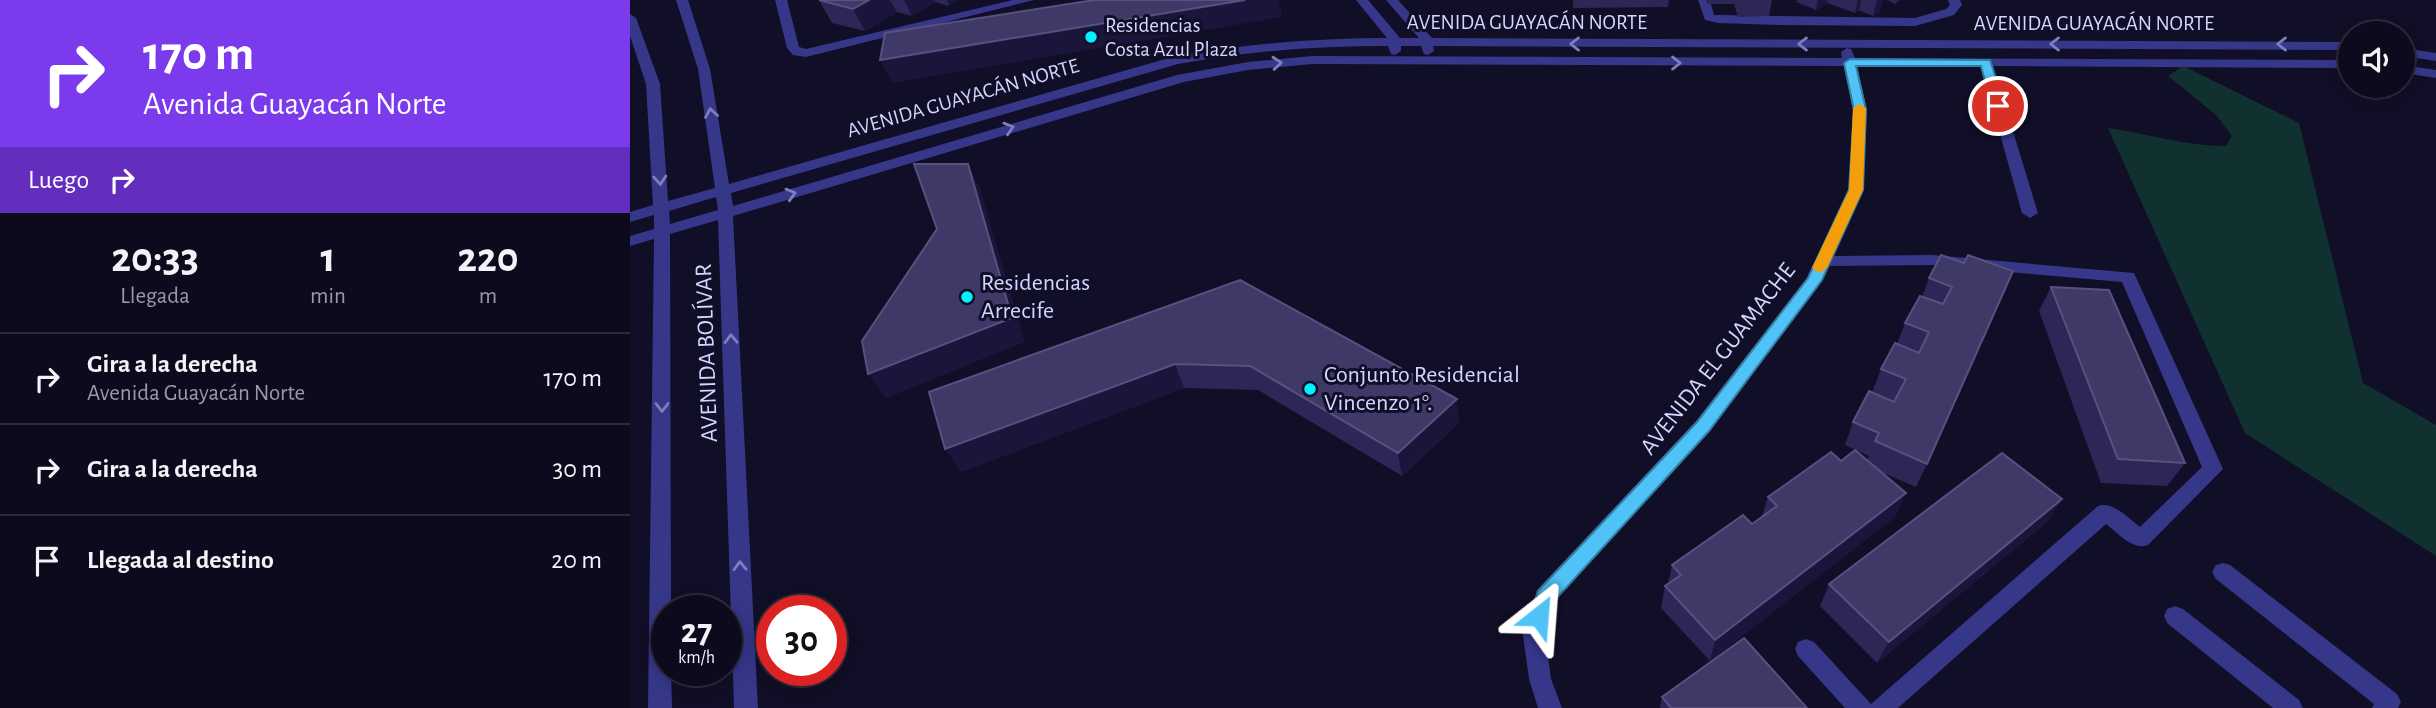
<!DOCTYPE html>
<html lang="es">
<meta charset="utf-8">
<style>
:root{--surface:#0d0a1d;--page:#161326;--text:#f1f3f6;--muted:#9a9aa4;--line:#2d2b3b}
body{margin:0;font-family:"Alegreya Sans",sans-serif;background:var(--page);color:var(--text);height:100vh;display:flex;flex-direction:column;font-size:26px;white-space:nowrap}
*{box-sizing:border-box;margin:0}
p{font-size:23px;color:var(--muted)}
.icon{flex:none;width:38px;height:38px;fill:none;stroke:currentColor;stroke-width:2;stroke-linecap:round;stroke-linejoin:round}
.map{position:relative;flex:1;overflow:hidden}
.panel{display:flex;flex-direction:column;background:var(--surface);width:630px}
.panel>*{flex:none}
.top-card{background:#7c3aed;color:#fff;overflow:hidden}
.tools{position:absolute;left:1708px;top:21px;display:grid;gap:14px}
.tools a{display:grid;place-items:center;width:77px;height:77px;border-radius:50%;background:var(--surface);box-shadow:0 4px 18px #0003,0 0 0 2px var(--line);font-size:35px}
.speed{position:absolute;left:21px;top:595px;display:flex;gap:14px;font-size:35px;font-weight:700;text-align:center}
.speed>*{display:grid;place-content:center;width:91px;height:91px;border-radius:50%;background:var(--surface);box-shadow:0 4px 18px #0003,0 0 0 2px var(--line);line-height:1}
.speed small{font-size:18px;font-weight:400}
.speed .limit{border:10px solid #d22;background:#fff;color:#111}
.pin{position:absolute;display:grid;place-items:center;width:60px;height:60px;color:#fff;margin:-30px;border:4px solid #fff;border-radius:50%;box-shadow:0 2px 7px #0007}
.me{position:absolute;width:77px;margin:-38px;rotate:28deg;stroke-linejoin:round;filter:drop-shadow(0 0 5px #0008)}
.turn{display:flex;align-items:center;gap:24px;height:147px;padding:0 28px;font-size:32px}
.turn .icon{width:91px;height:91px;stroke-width:2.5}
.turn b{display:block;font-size:49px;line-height:60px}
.then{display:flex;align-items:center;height:66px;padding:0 28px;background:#0003;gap:14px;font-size:26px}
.eta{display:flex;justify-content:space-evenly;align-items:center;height:119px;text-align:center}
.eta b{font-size:42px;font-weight:700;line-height:49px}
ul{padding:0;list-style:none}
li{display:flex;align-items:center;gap:21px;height:91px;padding:0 28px;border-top:2px solid var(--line)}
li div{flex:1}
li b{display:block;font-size:26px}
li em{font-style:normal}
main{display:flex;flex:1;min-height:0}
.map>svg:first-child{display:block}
.green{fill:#10312f}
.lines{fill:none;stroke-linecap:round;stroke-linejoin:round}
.minor{fill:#363789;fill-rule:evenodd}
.wall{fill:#2d2656}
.shaded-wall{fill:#1a153b}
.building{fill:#3f3968;stroke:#575180;stroke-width:2}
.oneway{stroke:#7e7ebe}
.route{fill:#4fc3f7;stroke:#337fa1;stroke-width:2}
.slow{fill:#f59e0b}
.poi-dot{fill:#00f1ff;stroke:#110e27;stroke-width:2.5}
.labels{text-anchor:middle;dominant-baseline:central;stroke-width:6;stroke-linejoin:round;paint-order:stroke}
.far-street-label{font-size:21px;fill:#d7d4ff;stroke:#110e27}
.far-poi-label{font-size:21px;fill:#d7d4ff;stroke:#110e27;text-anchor:start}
.poi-label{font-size:24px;fill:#d7d4ff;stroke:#110e27;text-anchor:start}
.street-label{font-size:24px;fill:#d7d4ff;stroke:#110e27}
</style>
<main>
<section class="panel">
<div class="top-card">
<div class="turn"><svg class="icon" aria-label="right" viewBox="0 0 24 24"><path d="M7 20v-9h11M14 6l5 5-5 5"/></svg><div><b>170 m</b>Avenida Guayacán Norte</div></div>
<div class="then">Luego<svg class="icon" aria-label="right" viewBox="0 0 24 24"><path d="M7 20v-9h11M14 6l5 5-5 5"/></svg></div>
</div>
<div class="eta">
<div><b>20:33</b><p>Llegada</p></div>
<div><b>1</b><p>min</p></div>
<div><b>220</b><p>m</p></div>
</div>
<ul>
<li><svg class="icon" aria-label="right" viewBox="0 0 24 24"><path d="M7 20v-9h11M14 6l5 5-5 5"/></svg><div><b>Gira a la derecha</b><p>Avenida Guayacán Norte</p></div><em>170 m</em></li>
<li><svg class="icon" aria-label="right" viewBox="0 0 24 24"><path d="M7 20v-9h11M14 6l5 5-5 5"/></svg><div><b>Gira a la derecha</b></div><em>30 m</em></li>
<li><svg class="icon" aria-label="arrive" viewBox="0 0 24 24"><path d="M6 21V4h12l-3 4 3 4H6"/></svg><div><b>Llegada al destino</b></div><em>20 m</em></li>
</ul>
</section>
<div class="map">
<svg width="1806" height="708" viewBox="0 0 1806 708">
<rect width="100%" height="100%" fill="#110e27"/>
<!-- green -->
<path class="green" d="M1553,66l116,57 64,260 73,42v131l-191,-123 -137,-305c40,6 78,18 118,18l6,-10 -16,-21 -48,-39z"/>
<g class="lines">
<!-- minor -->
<g class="minor">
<path d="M46,0h12l22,69 19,115 447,-128c71,-12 139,-18 211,-18l-31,-38h12l32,38h19l-33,-38h12l34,38 918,4v8l-917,-4 1,5 -6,4 -4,-1 -3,-8h-20v5l-6,4 -4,-1 -3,-8c-72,0 -140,5 -210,18l-447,129 2,13 444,-131 71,-13 64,-6 530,2 -1,-6 6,-4 4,1 4,9 495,2v8l-357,-2 45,147 -8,5 -8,-5 -41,-147h-124l10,44 -4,80 -30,66 99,-1 202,18 89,196 -75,76c-15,6 -30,-12 -42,-21l-208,184h-53l-47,-52 -3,-7 3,-7 8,-3 8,3 57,62 227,-198c15,-5 30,12 42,21l62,-60 -80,-185 -190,-17 -104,1 -8,18 -110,147 -156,171 -9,33 6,44 11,29h-24l-9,-29 -6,-44 14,-45 159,-169 111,-143 42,-88 4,-80 -9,-44 -532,-2 -64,6 -64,12 -451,134 25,492h-24l-16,-488 -48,14 1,377h-4v59h4l1,38h-24l6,-469 -24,7v-10l24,-7v-14l-24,7v-10l23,-7 -7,-121 -16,-48v-22l6,4 24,66 8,117 47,-13 -17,-119zM86,197l2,13 -48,14 -1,-13z"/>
<polygon points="145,0 157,0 169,47 176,49 383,0 404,0 176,57 163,55 157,48"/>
<polygon points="1068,0 1080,0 1084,15 1088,15 1285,18 1316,9 1320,5 1318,0 1330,0 1332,5 1324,15 1285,26 1149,25 1088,23 1075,20"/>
<polygon points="1773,48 1806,53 1806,61 1773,56"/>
<polygon points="1773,65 1806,70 1806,78 1773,73"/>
<polygon points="1593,563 1600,565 1767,694 1771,702 1768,708 1742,708 1744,704 1586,579 1582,572 1586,565"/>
<polygon points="1545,606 1553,609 1669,700 1673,708 1643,708 1537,623 1534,616 1537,609"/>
</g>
</g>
<!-- wall -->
<g class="wall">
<polygon points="189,0 328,0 319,6 305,2 282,16 267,12 235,31 202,23"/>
<polygon points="943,0 1039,0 1038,7 943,8"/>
<polygon points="1076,0 1142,0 1139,16 1108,17 1104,4 1077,4"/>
<polygon points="1167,0 1253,0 1250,11 1243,16 1229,10 1225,13 1197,3 1186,10 1166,2"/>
<polygon points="1257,0 1270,0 1265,4"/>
<polygon points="1334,263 1297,464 1286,487 1251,472 1266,516 1080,661 1031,608 1035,586 1038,584 1042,565 1122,524 1132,516 1138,497 1211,461 1237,460 1239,456 1215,445 1223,422 1242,393 1251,369 1267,344 1275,323 1292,297 1299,278"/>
<polygon points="610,280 829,423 772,476 628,390 554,388 331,472"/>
<polygon points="1421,287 1555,463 1537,486 1471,483 1409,311"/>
<polygon points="1432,499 1417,522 1247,663 1190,606 1199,584"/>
<polygon points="1032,697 1177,708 1030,708"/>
</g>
<!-- shaded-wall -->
<g class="shaded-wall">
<polygon points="239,0 260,0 267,12 235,31 223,9"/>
<polygon points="274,0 304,0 305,2 282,16"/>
<polygon points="317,0 328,0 319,6"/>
<polygon points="615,0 649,0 652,17 262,83 250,60"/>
<polygon points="1188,0 1198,0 1197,3 1186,10"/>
<polygon points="1228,0 1231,0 1229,10 1225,13"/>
<polygon points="1247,0 1253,0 1250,11 1243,16"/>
<polygon points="338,164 350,188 395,342 256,398 238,374"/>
<polygon points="545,364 554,388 331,472 315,449"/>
<polygon points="827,399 829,423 772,476 768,453"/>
<polygon points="1276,493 1266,516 1080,661 1085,640"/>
<polygon points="1432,499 1417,522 1247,663 1259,642"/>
</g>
<!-- building -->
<g class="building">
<polygon points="189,0 239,0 223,9"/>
<polygon points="464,0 615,0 250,60 255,33"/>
<polygon points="284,164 338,164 382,318 238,374 232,341 307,229"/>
<polygon points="1311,255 1334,263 1338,255 1383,271 1297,464 1245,441 1249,433 1223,422 1239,391 1264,402 1276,379 1251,369 1265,343 1289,353 1299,332 1275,323 1290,296 1313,304 1322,287 1299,278"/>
<polygon points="610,280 827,399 768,453 620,366 545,364 315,449 299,392"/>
<polygon points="1421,287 1479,290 1555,463 1488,459"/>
<polygon points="1225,450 1276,493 1085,640 1035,586 1051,575 1042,565 1113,515 1122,524 1147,506 1138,497 1201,452 1211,461"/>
<polygon points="1372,453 1432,499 1259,642 1199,584"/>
<polygon points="1114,638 1177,708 1041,708 1032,697"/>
</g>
<!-- one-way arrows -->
<defs><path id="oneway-chevron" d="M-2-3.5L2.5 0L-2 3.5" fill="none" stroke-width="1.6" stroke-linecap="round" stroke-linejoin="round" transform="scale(1.75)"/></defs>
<g class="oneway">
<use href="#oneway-chevron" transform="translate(945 44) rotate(-180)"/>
<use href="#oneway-chevron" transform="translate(1173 44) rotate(-180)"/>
<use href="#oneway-chevron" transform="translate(1425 44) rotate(-180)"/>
<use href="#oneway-chevron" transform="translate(1652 44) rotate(-180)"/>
<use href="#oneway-chevron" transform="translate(647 63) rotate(-5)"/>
<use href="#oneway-chevron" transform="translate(1046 63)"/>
<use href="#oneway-chevron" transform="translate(81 113) rotate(-99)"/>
<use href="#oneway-chevron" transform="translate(379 128) rotate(-17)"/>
<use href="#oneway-chevron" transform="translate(30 180) rotate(86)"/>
<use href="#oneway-chevron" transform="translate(161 194) rotate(-16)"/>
<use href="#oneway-chevron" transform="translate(101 339) rotate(-92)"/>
<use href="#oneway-chevron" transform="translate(32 407) rotate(90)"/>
<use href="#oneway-chevron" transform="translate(110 566) rotate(-92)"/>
</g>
<!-- route -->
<polygon class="route" points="1220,59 1360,60 1375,106 1368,110 1362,106 1351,66 1226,66 1236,110 1233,190 1192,280 1079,431 924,601 916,622 909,625 902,622 900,616 908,591 1067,422 1178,278 1219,190 1224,110 1214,63"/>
<!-- slow -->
<polygon class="slow" points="1229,104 1236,108 1233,190 1197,268 1189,273 1182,268 1219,190 1223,108"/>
<!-- markers -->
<g class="poi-dot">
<circle cx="461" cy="37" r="7"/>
<circle cx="337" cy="297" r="7"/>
<circle cx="680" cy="389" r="7"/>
</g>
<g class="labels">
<!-- far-street labels -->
<g class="far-street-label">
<text x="897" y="22">AVENIDA GUAYACÁN NORTE</text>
<text x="1464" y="23">AVENIDA GUAYACÁN NORTE</text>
<text transform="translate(333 98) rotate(-16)">AVENIDA GUAYACÁN NORTE</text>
</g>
<!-- far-poi labels -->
<g class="far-poi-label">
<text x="475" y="25">Residencias<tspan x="475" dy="24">Costa Azul Plaza</tspan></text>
</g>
<!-- poi labels -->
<g class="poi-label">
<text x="351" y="283">Residencias<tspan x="351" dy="28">Arrecife</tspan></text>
<text x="694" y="375">Conjunto Residencial<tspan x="694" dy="28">Vincenzo 1°.</tspan></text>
</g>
<!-- street labels -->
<g class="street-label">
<text transform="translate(77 353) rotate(-92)">AVENIDA BOLÍVAR</text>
<text transform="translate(1088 359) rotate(-52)">AVENIDA EL GUAMACHE</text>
</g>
</g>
</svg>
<div class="tools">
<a><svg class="icon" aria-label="sound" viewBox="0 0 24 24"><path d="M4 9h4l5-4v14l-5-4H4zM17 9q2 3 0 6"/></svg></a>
</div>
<div class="speed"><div>27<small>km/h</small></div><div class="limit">30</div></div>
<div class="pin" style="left:1368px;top:106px;background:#d93025"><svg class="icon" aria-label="arrive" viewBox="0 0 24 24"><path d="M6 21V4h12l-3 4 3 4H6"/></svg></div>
<svg class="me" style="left:909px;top:616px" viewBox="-20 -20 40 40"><path d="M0-17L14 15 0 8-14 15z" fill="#4fc3f7" stroke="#fff" stroke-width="4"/></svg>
</div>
</main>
